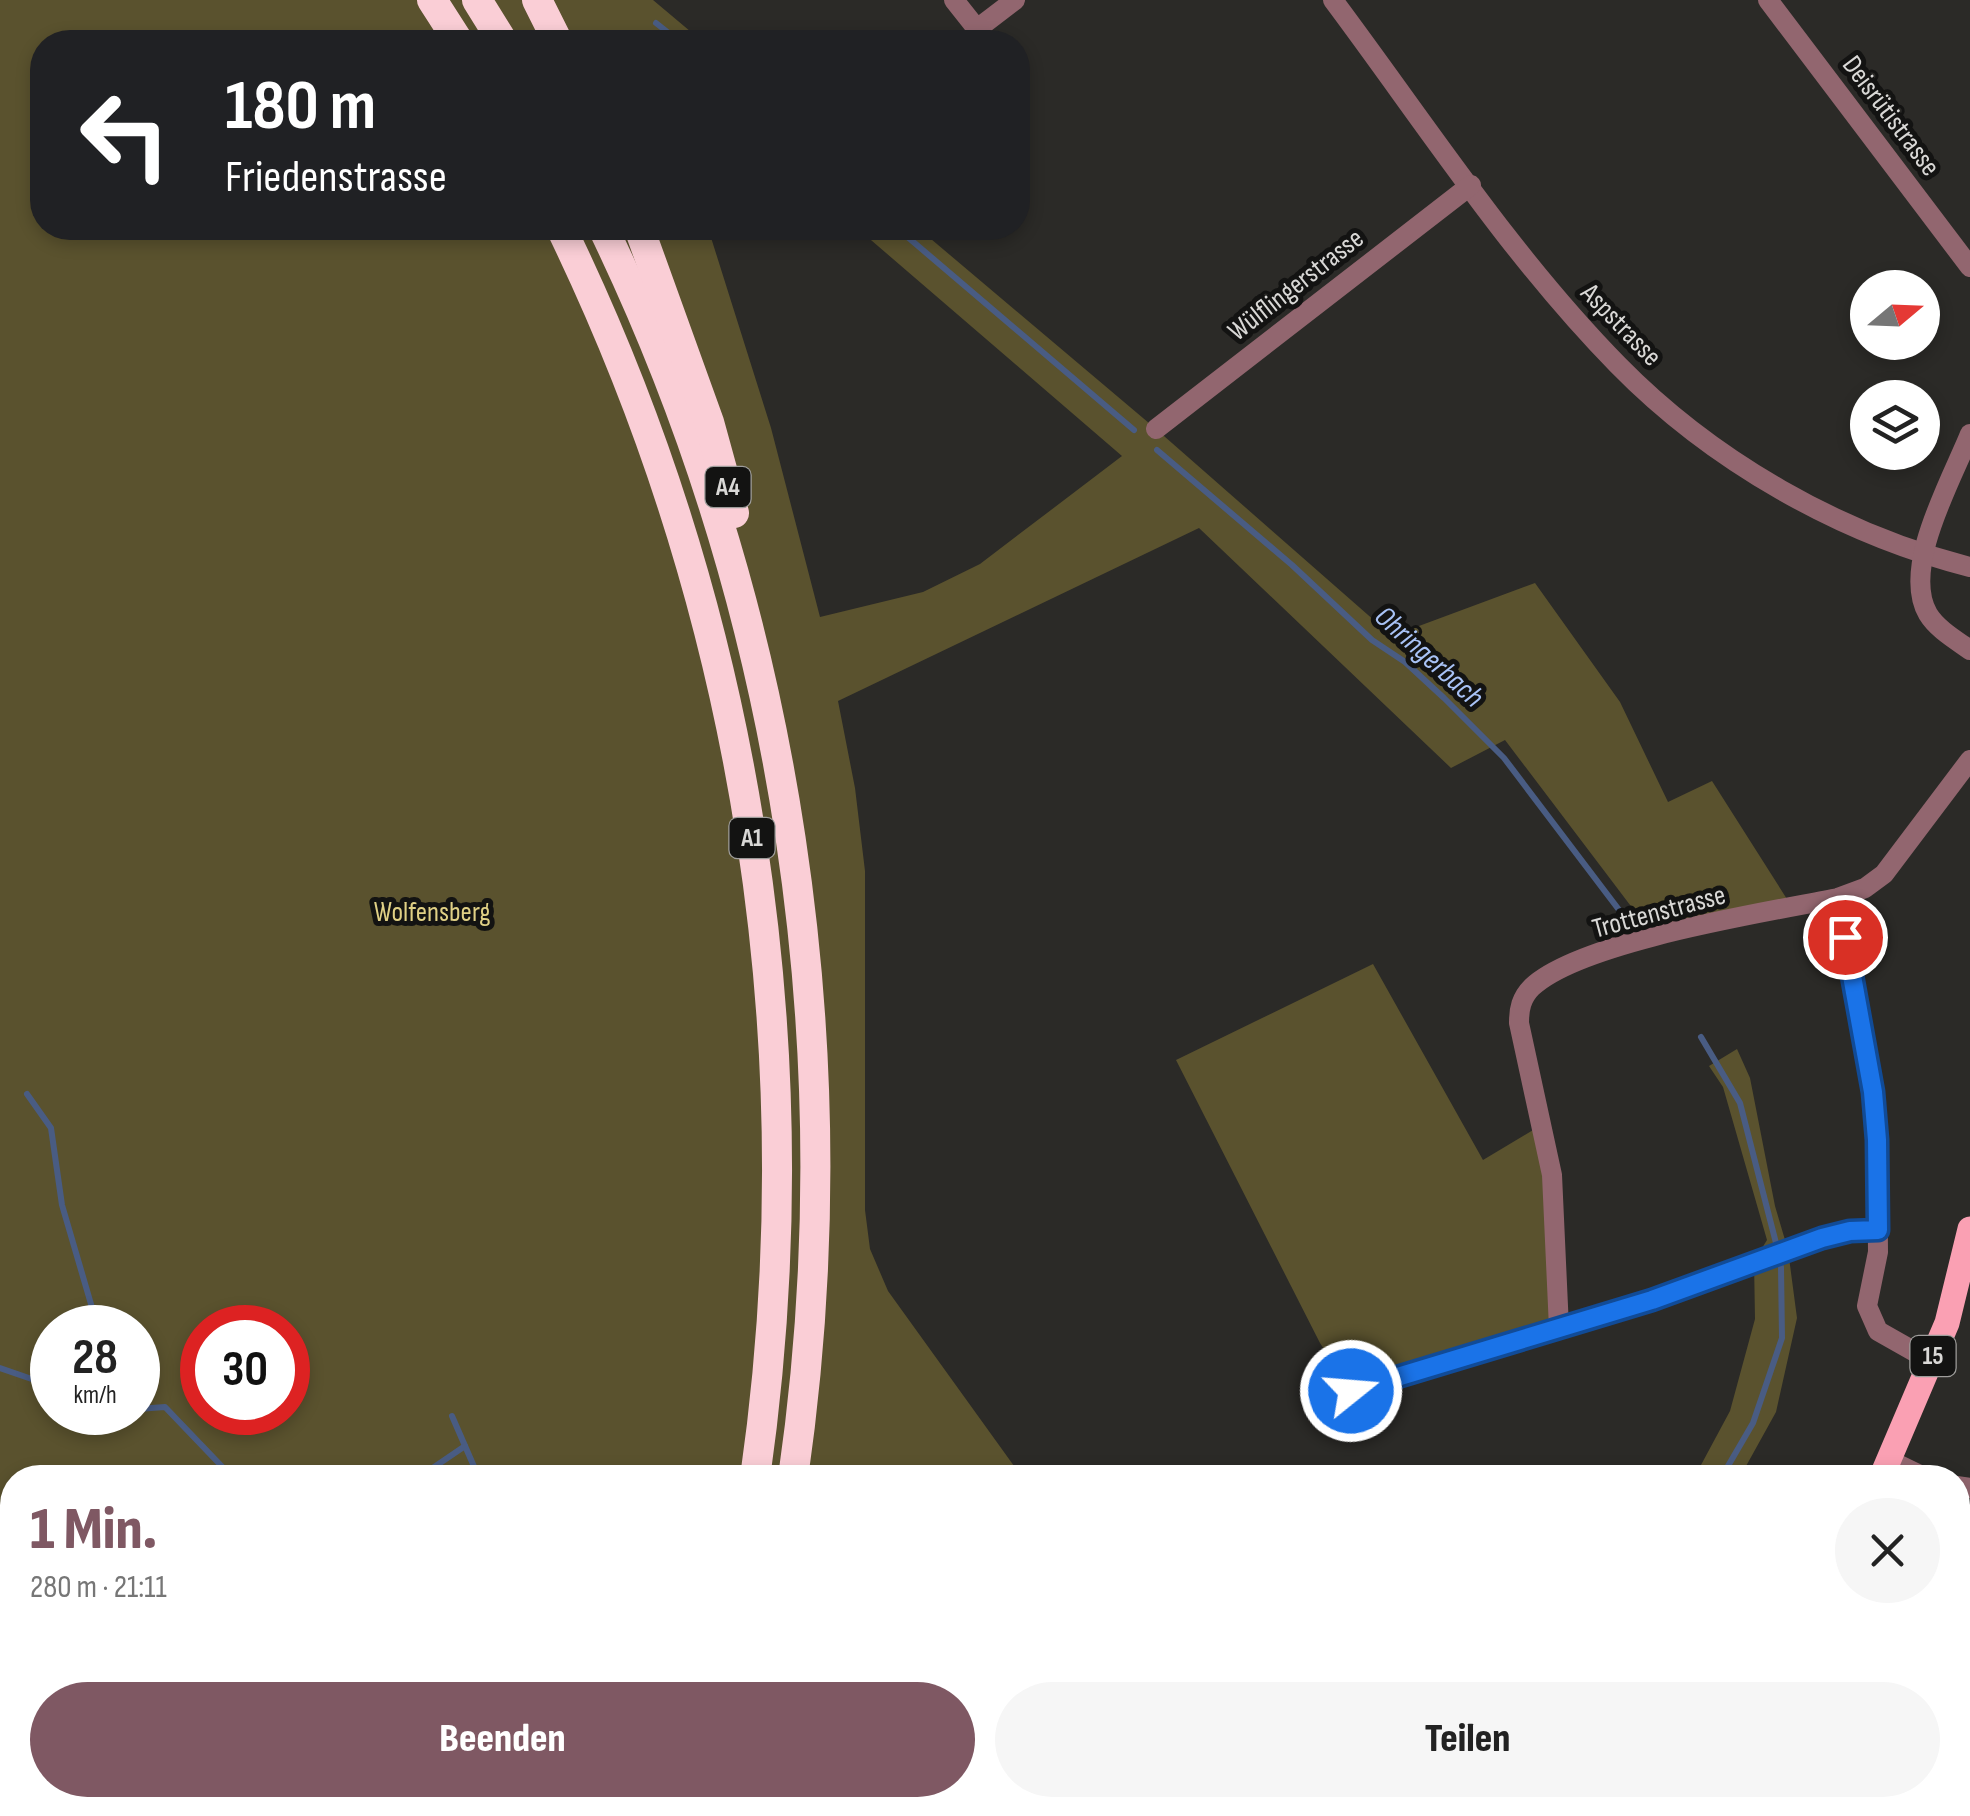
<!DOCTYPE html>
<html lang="de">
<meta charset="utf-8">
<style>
:root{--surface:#fff;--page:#f6f6f6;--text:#222;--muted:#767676;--accent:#7f5863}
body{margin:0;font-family:"Sofia Sans Condensed",sans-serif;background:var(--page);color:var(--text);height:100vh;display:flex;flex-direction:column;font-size:38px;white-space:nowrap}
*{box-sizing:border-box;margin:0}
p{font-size:32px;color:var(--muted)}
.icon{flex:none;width:55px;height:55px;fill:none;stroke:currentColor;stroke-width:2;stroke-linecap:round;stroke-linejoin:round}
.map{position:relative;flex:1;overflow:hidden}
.panel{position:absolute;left:0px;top:1465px;width:1970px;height:352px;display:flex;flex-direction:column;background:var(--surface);border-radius:40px 40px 0 0;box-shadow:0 5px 15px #0003}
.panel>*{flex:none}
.banner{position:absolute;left:30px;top:30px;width:1000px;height:210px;border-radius:40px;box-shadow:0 5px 15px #0003;background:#202124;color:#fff;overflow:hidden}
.needle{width:65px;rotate:71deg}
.controls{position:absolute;left:1850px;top:270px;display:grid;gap:20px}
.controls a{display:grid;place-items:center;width:90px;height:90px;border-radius:50%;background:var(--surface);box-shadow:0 5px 15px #0003;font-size:50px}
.speed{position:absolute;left:30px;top:1305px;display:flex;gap:20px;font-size:50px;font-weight:700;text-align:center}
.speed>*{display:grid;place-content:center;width:130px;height:130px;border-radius:50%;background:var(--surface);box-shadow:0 5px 15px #0003;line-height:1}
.speed small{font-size:25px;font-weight:400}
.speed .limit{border:15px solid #d22;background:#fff;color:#111}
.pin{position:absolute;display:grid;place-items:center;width:85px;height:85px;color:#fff;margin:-42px;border:5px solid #fff;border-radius:50%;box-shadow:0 2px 10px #0007}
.me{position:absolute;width:110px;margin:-55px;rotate:73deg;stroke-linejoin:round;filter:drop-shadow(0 0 8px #0008)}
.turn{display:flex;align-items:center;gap:35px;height:210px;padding:0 30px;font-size:45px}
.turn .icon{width:130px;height:130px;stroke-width:2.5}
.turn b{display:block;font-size:70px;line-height:85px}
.round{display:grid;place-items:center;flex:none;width:105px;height:105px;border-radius:52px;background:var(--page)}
.headline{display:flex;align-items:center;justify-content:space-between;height:170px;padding:0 30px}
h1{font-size:60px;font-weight:800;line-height:75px;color:var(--accent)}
.cta{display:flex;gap:20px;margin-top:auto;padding:20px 30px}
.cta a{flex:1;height:115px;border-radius:60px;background:var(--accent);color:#fff;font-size:40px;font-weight:800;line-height:115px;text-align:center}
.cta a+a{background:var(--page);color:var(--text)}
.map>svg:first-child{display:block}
.green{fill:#5a522e;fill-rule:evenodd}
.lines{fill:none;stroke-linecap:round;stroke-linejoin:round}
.stream{stroke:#495c83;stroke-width:6}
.lane{stroke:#92666f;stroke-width:10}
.street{stroke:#92666f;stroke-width:20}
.primary{stroke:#faa0b3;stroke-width:25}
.highway{stroke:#faced6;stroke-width:30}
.route-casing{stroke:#114b97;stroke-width:25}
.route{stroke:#1a73e8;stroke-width:18}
.labels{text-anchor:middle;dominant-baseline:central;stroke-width:10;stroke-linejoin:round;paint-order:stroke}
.shield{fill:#131312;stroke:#9e9d9b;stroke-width:2.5}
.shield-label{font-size:25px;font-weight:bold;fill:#d9d8d6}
.street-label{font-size:28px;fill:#d9d8d6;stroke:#131312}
.park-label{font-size:28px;fill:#e0d085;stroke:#131312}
.water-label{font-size:30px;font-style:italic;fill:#a9c3f6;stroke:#131312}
</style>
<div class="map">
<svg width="1970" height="1816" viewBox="0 0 1970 1816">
<rect width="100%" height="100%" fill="#2b2a27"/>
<!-- green -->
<g class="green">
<path d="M0,0h653l50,42h-661v186h666l63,200 49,189 103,-25 57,-28 142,-108 -265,-228h61l238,201 236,207 143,-53 85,119 48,100 44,-21 80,126 -137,31 -150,-198 -54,28 -252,-240 -361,173 17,87 10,83v339l5,39 18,42 134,186 -1010,1v327h1157l-15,11h-1154zM52,1328h86v84h-86zM202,1328h86v84h-86z"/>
<polygon points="1373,964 1483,1160 1543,1124 1559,1328 1351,1391 1320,1343 1176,1060"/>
<polygon points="1737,1049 1750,1078 1775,1206 1788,1250 1797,1318 1776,1412 1740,1477 1694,1478 1730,1411 1755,1319 1754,1261 1767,1240 1723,1087 1709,1066"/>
</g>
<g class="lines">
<!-- stream -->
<g class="stream">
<polyline points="656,23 680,42"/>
<polyline points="897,228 1134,430"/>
<polyline points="1157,450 1292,565 1372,640 1405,662 1444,698 1504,758 1635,931"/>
<polyline points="1701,1037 1740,1103 1776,1243"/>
<polyline points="27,1094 51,1128 62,1205 98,1328"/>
<polyline points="0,1368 52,1386"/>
<polyline points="138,1409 165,1407 233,1478"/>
<polyline points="452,1416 479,1478"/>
<polyline points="418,1478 465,1446"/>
<polyline points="1721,1478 1753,1423 1782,1338 1781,1267"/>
<polyline points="612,1805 617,1816"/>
<polyline points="1140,1816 1154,1805"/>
</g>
<!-- lane -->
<g class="lane">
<polyline points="1270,1816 1280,1806 1290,1816"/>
<polyline points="1308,1816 1318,1805"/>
</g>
<!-- street -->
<g class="street">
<polyline points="954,0 977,29 1015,0"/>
<path d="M1333,0c92,123 177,255 285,365 94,96 222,169 352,202"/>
<polyline points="1768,0 1970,267"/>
<polyline points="1156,429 1471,185"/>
<path d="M1970,434c-18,45 -69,134 -42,180 9,15 28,26 42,36"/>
<polyline points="1838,898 1873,1092 1877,1140 1878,1252 1867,1306 1878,1331 1931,1361"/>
<path d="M1559,1328l-7,-153 -33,-152c0,-14 2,-25 13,-36 49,-46 235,-75 306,-89l27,-10 19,-14 86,-114"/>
<polyline points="1351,1391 1652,1300 1822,1238 1850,1231 1878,1230"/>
<polyline points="1889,1460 1926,1478"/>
<polyline points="1958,1486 1970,1488"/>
<polyline points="1957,1816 1970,1800"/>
</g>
<!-- primary -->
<g class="primary">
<polyline points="1881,1478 1947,1323 1970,1229"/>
<polyline points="1615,1816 1625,1805"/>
</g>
<!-- highway -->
<g class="highway">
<polyline points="432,0 459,42"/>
<polyline points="477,0 503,42"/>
<polyline points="537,0 558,42"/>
<path d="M561,228c188,387 255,824 194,1250"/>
<path d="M603,228c186,384 251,827 190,1250"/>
<polyline points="639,228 709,422 734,513"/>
<polyline points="695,1816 697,1805"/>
<polyline points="735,1816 737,1805"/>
</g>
</g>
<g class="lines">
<!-- route casing -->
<g class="route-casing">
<polyline id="route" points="1351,1391 1652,1300 1822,1238 1850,1231 1878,1230 1877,1140 1873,1092 1845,937"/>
</g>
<!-- route -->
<use href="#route" class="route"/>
</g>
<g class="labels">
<!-- shield labels -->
<g class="shield">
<rect x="705.5" y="467" width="45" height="40" rx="8"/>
<rect x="729.5" y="818" width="45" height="40" rx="8"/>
<rect x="1910.5" y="1336" width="45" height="40" rx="8"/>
</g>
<g class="shield-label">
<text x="728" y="487">A4</text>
<text x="752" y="838">A1</text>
<text x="1933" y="1356">15</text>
</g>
<!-- street labels -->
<g class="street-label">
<text transform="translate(1891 116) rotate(53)">Deisrütistrasse</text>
<text transform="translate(1296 285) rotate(-38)">Wülflingerstrasse</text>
<text transform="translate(1621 325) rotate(46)">Aspstrasse</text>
<text transform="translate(1659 912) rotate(-15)">Trottenstrasse</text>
</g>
<!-- park labels -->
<g class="park-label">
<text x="432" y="912">Wolfensberg</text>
</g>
<!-- water labels -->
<g class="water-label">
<text transform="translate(1429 657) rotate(42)">Ohringerbach</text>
</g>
</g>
</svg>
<div class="controls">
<a><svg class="needle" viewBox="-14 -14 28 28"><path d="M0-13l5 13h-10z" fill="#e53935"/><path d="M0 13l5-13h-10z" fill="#767676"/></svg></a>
<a><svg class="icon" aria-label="layers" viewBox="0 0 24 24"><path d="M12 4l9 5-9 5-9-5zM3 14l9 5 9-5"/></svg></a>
</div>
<div class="speed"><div>28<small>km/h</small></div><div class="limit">30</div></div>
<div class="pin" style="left:1845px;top:937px;background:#d93025"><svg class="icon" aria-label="arrive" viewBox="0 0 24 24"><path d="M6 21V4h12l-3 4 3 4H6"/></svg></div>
<svg class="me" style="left:1351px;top:1391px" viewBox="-20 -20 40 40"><circle r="17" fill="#1a73e8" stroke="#fff" stroke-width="3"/><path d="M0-11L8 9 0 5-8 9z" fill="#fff"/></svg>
<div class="banner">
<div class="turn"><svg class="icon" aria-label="left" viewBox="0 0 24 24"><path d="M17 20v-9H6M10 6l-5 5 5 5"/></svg><div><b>180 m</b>Friedenstrasse</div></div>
</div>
<section class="panel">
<div class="headline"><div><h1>1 Min.</h1><p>280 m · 21:11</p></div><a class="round"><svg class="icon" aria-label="close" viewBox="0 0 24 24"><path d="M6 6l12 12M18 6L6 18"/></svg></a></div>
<div class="cta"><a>Beenden</a><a>Teilen</a></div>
</section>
</div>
